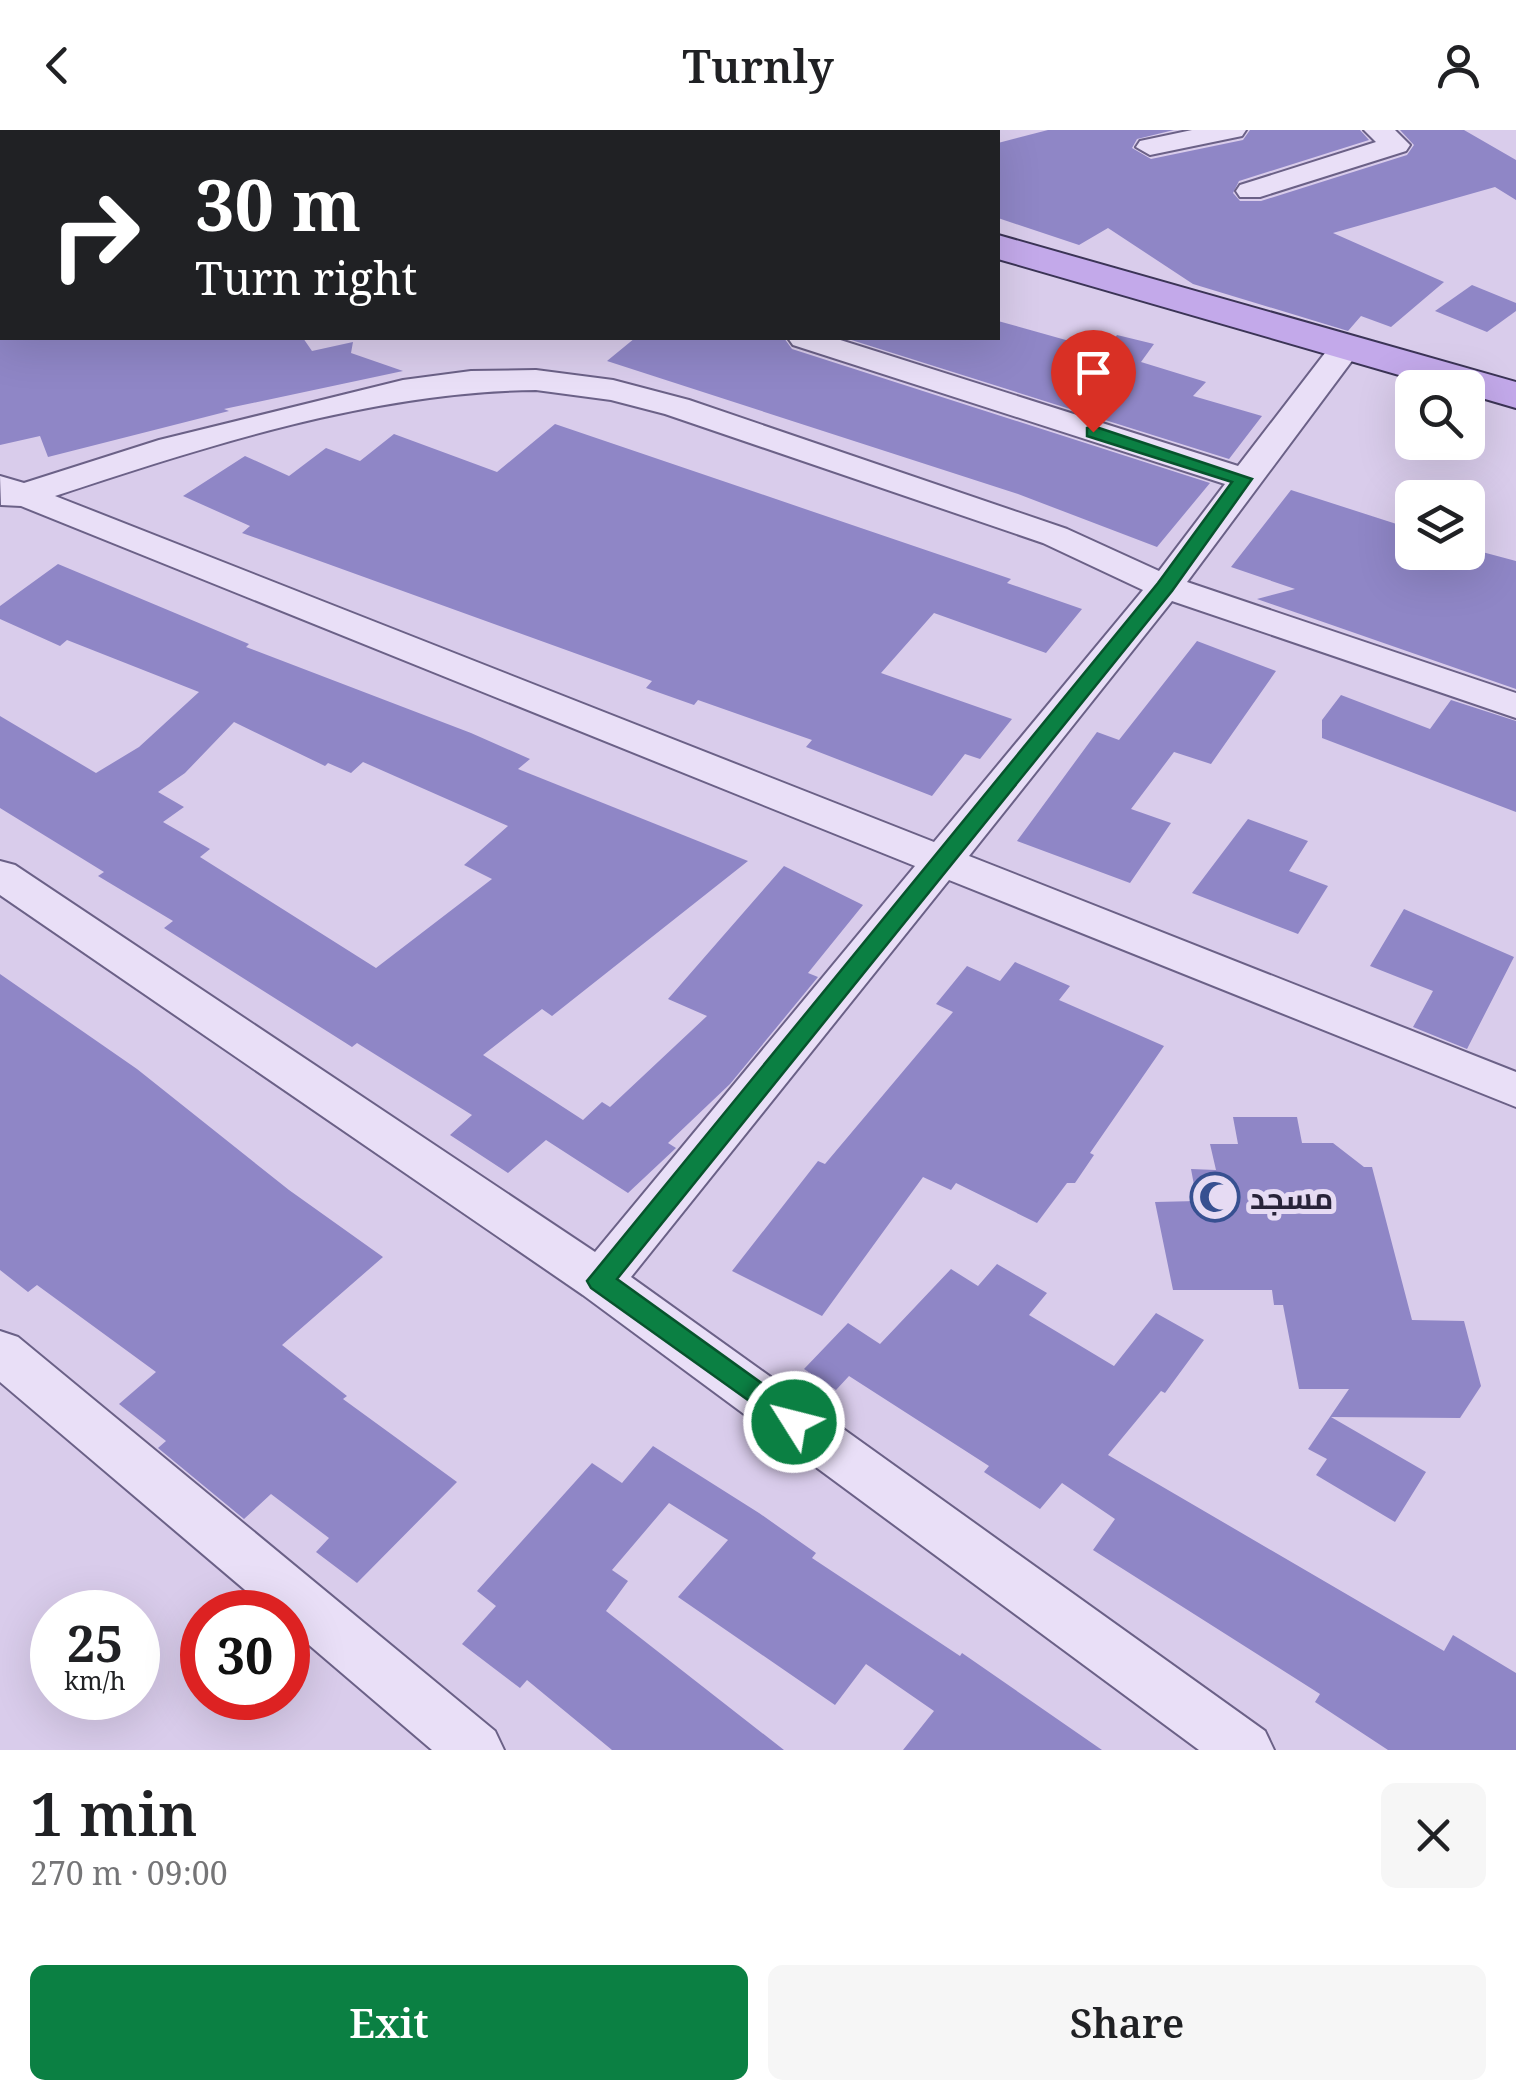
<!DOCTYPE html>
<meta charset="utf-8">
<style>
:root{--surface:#fff;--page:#f6f6f6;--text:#202124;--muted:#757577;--accent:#0b8043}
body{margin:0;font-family:"Noto Serif",Cairo,serif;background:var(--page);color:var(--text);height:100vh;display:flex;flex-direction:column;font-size:38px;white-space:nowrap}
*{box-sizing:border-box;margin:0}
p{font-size:32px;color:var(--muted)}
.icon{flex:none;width:55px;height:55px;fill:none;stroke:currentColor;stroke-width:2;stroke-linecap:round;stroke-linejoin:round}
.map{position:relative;height:1620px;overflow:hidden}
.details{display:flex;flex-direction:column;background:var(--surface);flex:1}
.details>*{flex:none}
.hud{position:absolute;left:0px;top:0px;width:1000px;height:210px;box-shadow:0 10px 40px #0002;background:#202124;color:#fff;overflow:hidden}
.controls{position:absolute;left:1395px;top:240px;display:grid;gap:20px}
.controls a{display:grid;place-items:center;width:90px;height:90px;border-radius:15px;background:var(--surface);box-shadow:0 10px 40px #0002;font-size:50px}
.speed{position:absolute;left:30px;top:1460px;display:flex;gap:20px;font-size:50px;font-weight:700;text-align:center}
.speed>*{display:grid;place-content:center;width:130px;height:130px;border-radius:50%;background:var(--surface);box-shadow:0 10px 40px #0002;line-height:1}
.speed small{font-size:25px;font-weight:400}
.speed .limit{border:15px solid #d22;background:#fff;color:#111}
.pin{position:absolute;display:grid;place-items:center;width:85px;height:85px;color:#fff;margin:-102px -42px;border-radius:50% 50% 50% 0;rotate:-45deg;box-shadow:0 0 10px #0007}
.pin .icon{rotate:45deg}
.me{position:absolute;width:110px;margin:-55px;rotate:306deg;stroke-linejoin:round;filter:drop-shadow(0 0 8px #0008)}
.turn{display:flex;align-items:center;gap:35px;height:210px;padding:0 30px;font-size:45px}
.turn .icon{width:130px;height:130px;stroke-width:2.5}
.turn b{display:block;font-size:70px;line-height:85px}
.round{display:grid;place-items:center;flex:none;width:105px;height:105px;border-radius:15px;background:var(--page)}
.overview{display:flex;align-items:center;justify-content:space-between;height:170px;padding:0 30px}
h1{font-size:60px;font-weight:600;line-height:75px}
.primary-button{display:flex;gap:20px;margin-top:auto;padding:20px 30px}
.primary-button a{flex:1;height:115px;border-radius:15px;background:var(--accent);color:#fff;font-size:40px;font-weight:600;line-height:115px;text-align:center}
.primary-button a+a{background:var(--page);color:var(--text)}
header{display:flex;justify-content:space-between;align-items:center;height:130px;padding:0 30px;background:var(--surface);font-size:45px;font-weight:600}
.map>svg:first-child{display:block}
.building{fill:#8f86c6;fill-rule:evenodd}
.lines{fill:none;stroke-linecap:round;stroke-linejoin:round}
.minor-casing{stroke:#6b6187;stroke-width:4}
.primary-casing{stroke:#3b3456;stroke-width:4}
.trunk-casing{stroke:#3b3456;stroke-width:4}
.minor{fill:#e9dff7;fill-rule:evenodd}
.primary{fill:#c3a9ea;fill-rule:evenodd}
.trunk{fill:#a488de;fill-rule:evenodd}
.route{fill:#0b8043;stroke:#07532c;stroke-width:2.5}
.labels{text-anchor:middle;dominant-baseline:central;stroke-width:10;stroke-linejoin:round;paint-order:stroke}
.poi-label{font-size:30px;font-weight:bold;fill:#282339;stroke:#e6dbf3;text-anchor:start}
</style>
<header><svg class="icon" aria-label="back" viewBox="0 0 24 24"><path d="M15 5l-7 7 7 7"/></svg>Turnly<svg class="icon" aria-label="person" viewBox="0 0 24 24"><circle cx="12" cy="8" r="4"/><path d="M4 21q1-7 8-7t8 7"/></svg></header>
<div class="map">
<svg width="1516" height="1620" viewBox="0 0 1516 1620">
<rect width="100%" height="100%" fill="#d9cceb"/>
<!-- building -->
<g class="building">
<polygon points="1048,0 1174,0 1137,9 1132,18 1151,29 1243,10 1250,0 1360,0 1369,10 1239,51 1233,63 1240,71 1261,71 1407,25 1414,15 1400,0 1464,0 1516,30 1516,70 1495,57 1333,103 1444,152 1391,197 1361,186 1348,201 1193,154 1108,98 1079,115 998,88 998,13"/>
<polygon points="1472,155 1516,173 1516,181 1487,202 1435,181"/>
<polygon points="998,191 1105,221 1117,205 1154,214 1141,232 1206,252 1193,266 1262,286 1229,329 845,208 998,208"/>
<polygon points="0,208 303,208 312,221 353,212 351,223 403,241 224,279 229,281 48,327 40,306 0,315"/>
<polygon points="635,208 784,208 792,219 1210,353 1157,417 1018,364 607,231"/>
<polygon points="555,294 1011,449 1007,453 1082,479 1046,523 934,483 881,543 1012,589 980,629 965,624 932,666 806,617 812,610 698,570 694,575 646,558 652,551 242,403 250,396 183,366 245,326 289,346 326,318 360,331 394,304 497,342"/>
<polygon points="1291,360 1412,399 1412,422 1471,419 1516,431 1516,559 1257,469 1295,459 1231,437"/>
<path d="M58,434l191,80 -3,3 225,86 59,26 -12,10 230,92 -196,155 -10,-7 -59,46 100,65 19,-18 8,5 97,-91 -39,-17 116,-133 79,39 -55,68 10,4 -88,107 -62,59 8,5 -48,45 -82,-53 -38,33 -58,-38 22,-20 -115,-72 -5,4 -188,-119 9,-7 -75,-45 6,-4 -104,-64v-92l96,57 43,-26 60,-55 -132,-52 -7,6 -60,-27v-13zM234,592l91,44 3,-3 23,10 12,-11 145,64 -44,39 28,14 -116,89 -176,-111 10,-8 -47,-27 21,-15 -26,-15 27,-19z"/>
<polygon points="1197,511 1276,541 1211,634 1174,622 1131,679 1171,693 1130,753 1017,711 1097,602 1119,610"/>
<polygon points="1341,565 1430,599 1451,570 1516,591 1516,682 1322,608 1322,590"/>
<polygon points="1248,689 1308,711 1289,741 1328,756 1298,804 1192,763"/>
<polygon points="1404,779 1514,827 1467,919 1413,897 1433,861 1370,836"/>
<polygon points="1015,832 1070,856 1059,870 1164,916 1090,1023 1094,1025 1075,1053 1067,1053 1037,1093 956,1053 951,1060 923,1047 822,1186 732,1141 818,1031 825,1034 953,882 936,874 967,836 1000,851"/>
<polygon points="0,844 137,939 289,1060 383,1127 282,1215 347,1266 343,1269 457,1352 357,1453 316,1422 329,1408 271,1364 244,1389 158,1318 166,1311 119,1274 156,1242 37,1155 28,1162 0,1140"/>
<polygon points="1233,987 1297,987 1302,1013 1333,1013 1364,1037 1372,1037 1412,1190 1464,1191 1481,1256 1460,1288 1331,1287 1426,1342 1395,1392 1316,1345 1327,1329 1308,1319 1349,1259 1299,1259 1283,1175 1274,1175 1272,1160 1173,1160 1155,1072 1197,1071 1191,1039 1216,1040 1210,1014 1238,1014"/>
<polygon points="997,1134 1047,1163 1029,1185 1114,1236 1156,1183 1204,1210 1165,1263 1161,1261 1108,1325 1444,1521 1453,1505 1516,1543 1516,1620 1388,1620 1315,1572 1320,1564 1093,1420 1115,1389 1062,1353 1040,1379 984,1342 989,1336 849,1246 836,1260 804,1239 848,1193 880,1214 951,1139 978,1156"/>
<polygon points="653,1316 759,1383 816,1423 812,1428 960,1526 962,1523 1102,1620 903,1620 934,1581 866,1534 835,1575 678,1467 728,1410 669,1373 612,1440 628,1451 606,1481 784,1620 612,1620 527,1550 520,1558 462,1514 496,1476 477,1461 592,1333 622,1353"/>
</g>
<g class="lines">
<!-- minor casing -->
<g class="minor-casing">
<g id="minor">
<polygon points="1192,0 1246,0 1242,6 1150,25 1136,17 1140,11"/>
<polygon points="1364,0 1395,0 1410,15 1406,21 1260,67 1240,67 1236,61 1240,55 1376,12"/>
<path d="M788,208h46l404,128 97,-126h22l5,7 -5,7 -170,228 329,111v25l-344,-117 -203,255 547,216v35l-567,-227 -318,397 634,454 9,19h-75l-616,-455 -583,-400v-34l15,4 580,387 320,-386 -894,-360 -20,-1 -1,-29 24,7 135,-43 244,-60 68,-9 65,-1 77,10 76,20 378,129 92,42 66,-87 -432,-139zM536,260l75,10 54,14 378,129 100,47 -209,252 -879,-346c155,-51 317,-104 481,-106z"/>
<polygon points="0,1201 18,1207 495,1601 504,1620 432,1620 288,1497 288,1482 271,1482 0,1252"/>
</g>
</g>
<!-- primary casing -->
<g class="primary-casing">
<g id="primary">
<polygon points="504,0 547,0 548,2 506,2"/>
<polygon points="572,0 615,0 616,2 574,2"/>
<polygon points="998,105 1516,252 1516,278 1468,264 1468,258 1444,258 998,129"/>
</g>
</g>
<!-- trunk casing -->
<g class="trunk-casing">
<polygon id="trunk" points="2,118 2,142 0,143 0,119"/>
</g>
<!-- minor -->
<use href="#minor" class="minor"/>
<!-- primary -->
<use href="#primary" class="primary"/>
<!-- trunk -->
<use href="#trunk" class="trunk"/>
</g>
<!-- route -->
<polygon class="route" points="1093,296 1252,349 1172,461 617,1149 803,1283 807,1292 803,1300 794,1303 591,1158 587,1151 1158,453 1232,352 1087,306 1087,298"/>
<!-- icons -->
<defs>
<g id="mosque-ring" transform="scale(2.5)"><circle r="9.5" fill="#e6dbf3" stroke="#375091" stroke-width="1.5"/><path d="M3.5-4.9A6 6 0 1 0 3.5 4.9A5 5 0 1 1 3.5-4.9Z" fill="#375091"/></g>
</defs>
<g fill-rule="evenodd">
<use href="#mosque-ring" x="1215" y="1067"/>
</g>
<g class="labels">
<!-- poi labels -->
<g class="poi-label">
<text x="1250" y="1067">مسجد</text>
</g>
</g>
</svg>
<div class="controls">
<a><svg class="icon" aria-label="search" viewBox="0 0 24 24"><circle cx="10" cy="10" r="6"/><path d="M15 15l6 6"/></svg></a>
<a><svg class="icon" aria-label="layers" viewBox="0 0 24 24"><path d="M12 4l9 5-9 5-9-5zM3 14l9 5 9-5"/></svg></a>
</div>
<div class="speed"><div>25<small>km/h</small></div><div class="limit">30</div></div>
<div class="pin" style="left:1093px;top:302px;background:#d93025"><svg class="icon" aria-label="arrive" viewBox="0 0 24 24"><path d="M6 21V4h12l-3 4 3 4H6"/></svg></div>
<svg class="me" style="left:794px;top:1292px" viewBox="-20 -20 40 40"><circle r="17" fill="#0b8043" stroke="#fff" stroke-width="3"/><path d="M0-11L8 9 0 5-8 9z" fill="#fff"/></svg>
<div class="hud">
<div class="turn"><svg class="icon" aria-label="right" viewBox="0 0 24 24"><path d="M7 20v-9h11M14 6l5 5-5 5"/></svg><div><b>30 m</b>Turn right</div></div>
</div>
</div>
<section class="details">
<div class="overview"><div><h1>1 min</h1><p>270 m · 09:00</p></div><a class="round"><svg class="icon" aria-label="close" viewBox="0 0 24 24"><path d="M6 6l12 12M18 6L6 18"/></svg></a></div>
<div class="primary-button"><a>Exit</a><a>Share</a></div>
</section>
